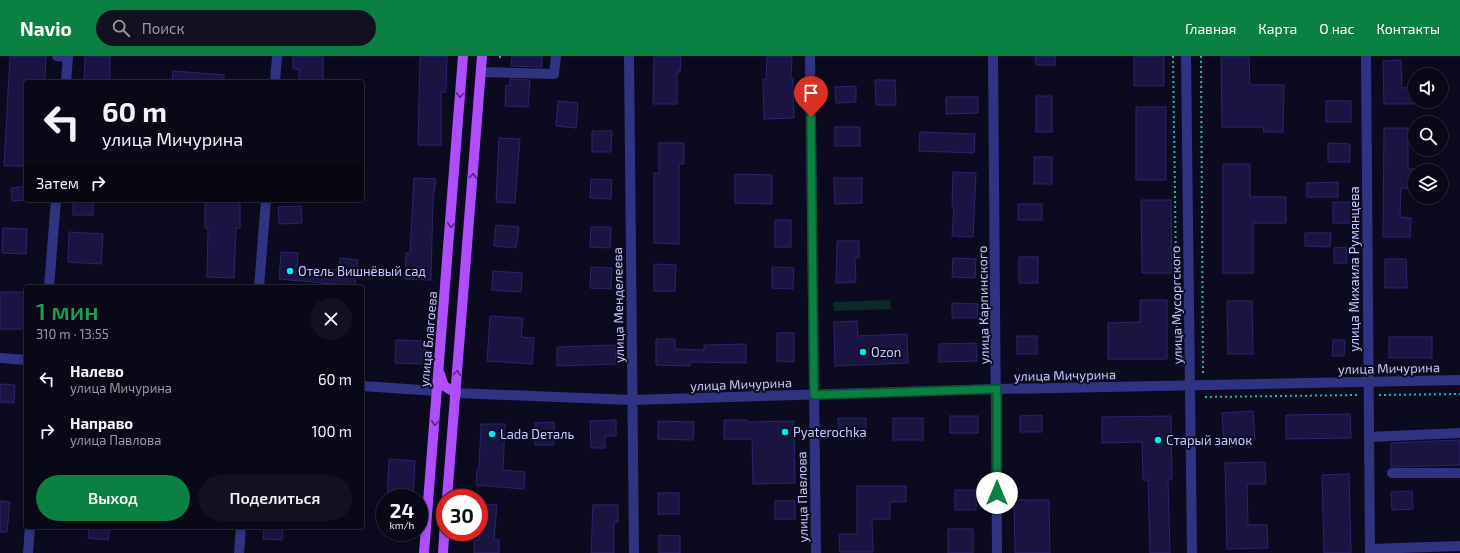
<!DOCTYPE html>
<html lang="ru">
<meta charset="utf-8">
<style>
:root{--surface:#090816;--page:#12111f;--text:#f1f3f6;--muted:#999aa1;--line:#292935;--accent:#0b8043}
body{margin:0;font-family:"Exo 2",sans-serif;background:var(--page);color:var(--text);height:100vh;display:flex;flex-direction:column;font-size:15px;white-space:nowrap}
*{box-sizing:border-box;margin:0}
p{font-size:13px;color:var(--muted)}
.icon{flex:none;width:22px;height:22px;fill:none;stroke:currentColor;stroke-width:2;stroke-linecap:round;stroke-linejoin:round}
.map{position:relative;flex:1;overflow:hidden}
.drawer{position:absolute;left:24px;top:229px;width:340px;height:244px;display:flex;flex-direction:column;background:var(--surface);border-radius:4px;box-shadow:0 2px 6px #0003,0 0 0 1px var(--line)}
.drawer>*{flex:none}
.banner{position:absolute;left:24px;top:24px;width:340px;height:122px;border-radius:4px;box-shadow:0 2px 6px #0003,0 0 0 1px var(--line);background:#090816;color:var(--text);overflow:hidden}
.controls{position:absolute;left:1408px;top:12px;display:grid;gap:8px}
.controls a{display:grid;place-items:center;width:40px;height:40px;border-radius:50%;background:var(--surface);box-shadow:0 2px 6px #0003,0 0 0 1px var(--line);font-size:20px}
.speed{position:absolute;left:376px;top:433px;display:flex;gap:8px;font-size:20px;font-weight:700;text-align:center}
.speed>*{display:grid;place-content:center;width:52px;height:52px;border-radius:50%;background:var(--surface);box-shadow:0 2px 6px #0003,0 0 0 1px var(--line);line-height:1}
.speed small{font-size:10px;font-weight:400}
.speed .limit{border:6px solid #d22;background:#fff;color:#111}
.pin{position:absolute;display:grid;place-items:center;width:34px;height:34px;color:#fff;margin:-41px -17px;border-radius:50% 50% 50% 0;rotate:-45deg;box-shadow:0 0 4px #0007}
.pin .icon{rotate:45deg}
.me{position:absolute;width:44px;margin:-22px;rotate:0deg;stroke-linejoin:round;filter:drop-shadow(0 0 3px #0008)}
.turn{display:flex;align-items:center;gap:14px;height:84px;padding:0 12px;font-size:18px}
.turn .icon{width:52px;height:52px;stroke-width:2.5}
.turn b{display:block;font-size:28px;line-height:34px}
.then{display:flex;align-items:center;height:38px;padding:0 12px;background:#0003;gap:8px;font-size:15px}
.round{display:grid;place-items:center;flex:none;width:42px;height:42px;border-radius:21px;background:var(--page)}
.summary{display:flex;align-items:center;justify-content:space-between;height:68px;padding:0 12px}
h1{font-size:24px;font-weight:600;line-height:30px;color:#1e9e55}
.primary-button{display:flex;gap:8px;margin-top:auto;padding:8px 12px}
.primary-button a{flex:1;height:46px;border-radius:24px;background:var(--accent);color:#fff;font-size:16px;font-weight:600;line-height:46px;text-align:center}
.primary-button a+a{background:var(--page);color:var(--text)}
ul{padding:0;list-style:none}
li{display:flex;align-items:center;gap:12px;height:52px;padding:0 12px}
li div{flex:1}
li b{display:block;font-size:15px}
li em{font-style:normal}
header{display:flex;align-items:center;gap:24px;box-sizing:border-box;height:56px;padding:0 20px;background:var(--accent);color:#fff}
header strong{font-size:19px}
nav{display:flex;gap:22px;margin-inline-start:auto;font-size:14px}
.search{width:280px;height:36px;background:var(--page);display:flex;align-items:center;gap:10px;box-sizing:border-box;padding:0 14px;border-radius:22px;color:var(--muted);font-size:15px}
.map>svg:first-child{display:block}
.park{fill:#0c2926}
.building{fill:#1a1441;stroke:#2d246f}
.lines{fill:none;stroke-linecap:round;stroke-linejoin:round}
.path{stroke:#21b9a4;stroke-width:2;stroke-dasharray:2 3;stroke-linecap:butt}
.minor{stroke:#303382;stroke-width:10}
.major{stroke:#af4eff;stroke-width:10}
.oneway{stroke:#552983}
.route-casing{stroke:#07532c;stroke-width:10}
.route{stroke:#0b8043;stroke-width:7}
.poi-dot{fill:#00edf2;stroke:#0c0a1e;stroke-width:1.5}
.labels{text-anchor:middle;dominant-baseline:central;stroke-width:4;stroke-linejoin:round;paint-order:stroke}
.street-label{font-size:13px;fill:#c9c7ff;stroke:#0c0a1e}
.poi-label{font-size:13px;fill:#c9c7ff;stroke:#0c0a1e;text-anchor:start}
</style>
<header>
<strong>Navio</strong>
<div class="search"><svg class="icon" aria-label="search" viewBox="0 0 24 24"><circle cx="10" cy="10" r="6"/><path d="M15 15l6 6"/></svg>Поиск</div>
<nav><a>Главная</a><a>Карта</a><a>О нас</a><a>Контакты</a></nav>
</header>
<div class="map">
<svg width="1460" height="497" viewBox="0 0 1460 497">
<rect width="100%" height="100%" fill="#0c0a1e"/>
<!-- park -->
<polygon class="park" points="890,244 891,253 834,255 833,246"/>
<!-- building -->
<g class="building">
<polygon points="10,0 46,0 45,26 26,26 26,110 4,110"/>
<polygon points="85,0 110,0 110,26 84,26"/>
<polygon points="293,0 323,0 323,26 299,26 299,13 293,13"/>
<polygon points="420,0 447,0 446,36 441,36 441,89 418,89"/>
<polygon points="512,0 542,0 542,11 511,10"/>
<polygon points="654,0 681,0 680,16 677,16 677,48 653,48"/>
<polygon points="767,0 792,0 791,22 793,22 794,62 764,63 763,23 766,23"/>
<polygon points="1035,0 1055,0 1055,9 1036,9"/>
<rect x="1134" y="0" width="30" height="30"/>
<polygon points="1221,1 1249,1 1250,29 1284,29 1283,76 1263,76 1264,71 1222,71"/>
<polygon points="1401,4 1402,32 1415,31 1415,48 1384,48 1383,5"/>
<polygon points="173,15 224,19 224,26 172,26"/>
<polygon points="510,23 530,24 528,51 505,50 506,29 510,30"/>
<polygon points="875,24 895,24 896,49 876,49"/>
<polygon points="856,30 856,46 836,47 835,31"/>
<rect x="1036" y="40" width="16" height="36"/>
<polygon points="946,41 978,41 978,57 946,58"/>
<polygon points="558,45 578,47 576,72 556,70"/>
<rect x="1326" y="45" width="25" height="21"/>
<rect x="1136" y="51" width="30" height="73"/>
<rect x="835" y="71" width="25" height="19"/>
<polygon points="1384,72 1408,72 1408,113 1415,113 1415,133 1401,132 1400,161 1411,162 1410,181 1383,181"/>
<polygon points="592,75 612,75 611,96 592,96"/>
<polygon points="920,76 975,78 974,97 919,95"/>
<polygon points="499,82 520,83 515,147 496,146"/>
<polygon points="659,87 684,87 684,108 679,108 679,188 654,187 654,117 659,117"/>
<polygon points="1328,87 1350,88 1350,106 1328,106"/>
<rect x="1034" y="101" width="18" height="27"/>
<polygon points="1223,108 1250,108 1250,141 1286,141 1286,167 1253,167 1253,217 1223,217"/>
<polygon points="953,116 976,117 973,181 952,180 954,151 952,151"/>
<polygon points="735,118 772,119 772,148 735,147"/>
<polygon points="414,122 436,123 433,143 431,224 405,223 406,197 410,197"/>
<polygon points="834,122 862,122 862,147 835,148"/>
<polygon points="591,123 612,124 611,143 590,142"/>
<polygon points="1338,126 1338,141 1307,141 1307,127"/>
<polygon points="26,130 26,144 12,145 11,132"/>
<rect x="73" y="144" width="20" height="15"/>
<polygon points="1141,144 1171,144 1172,217 1142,217"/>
<polygon points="205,146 240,146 240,172 236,172 234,222 207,221 208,172 205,172"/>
<rect x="1333" y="146" width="22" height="21"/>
<rect x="1018" y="148" width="24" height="16"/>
<polygon points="301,150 302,167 279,168 278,151"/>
<rect x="775" y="164" width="16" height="27"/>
<polygon points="496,169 519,171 516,192 494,190"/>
<polygon points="591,171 611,171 610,192 590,191"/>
<polygon points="3,172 27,173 26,198 2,197"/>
<polygon points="69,176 103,178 101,208 68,206"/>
<polygon points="1305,177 1331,177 1330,191 1305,190"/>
<polygon points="837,185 859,185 859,201 855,202 856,226 836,227"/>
<polygon points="1346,191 1347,207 1334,207 1334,192"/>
<polygon points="281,196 298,197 297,210 339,214 340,202 358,204 355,230 279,223"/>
<rect x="1019" y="201" width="19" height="26"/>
<polygon points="953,202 976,203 975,222 952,221"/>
<polygon points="1385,203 1406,203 1407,232 1385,232"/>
<polygon points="654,208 676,209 675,235 654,235"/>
<polygon points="591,211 612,212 611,233 590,232"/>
<polygon points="772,211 794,212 793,233 772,232"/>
<polygon points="493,215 522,217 521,236 492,234"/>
<polygon points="0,236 24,236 25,273 0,273"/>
<polygon points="1140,244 1167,244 1167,303 1108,303 1108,267 1140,266"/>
<polygon points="1227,245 1252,245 1253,298 1228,298"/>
<polygon points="952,247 978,248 977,262 952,262"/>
<polygon points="490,260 523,262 521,281 534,282 532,308 487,305"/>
<polygon points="857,265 858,280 907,278 908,307 835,310 834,266"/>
<polygon points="777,277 794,277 794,306 777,305"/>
<rect x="1017" y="280" width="20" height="18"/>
<rect x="1389" y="281" width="43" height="21"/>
<polygon points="656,283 675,283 675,293 704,294 704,289 746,288 746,307 690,306 690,310 656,309"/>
<polygon points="396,284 426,285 424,308 395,307"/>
<polygon points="1333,284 1345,284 1344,300 1332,300"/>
<polygon points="976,287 977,305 939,306 939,288"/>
<polygon points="615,289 616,308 557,310 557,291"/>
<polygon points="0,328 15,329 14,347 0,346"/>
<polygon points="1253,355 1255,384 1224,386 1222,357"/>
<polygon points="1350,358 1351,382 1286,383 1286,359"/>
<polygon points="1042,359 1042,376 1020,376 1020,360"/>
<rect x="950" y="360" width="28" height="17"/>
<polygon points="1171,360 1172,423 1168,423 1170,497 1150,497 1148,424 1143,424 1142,386 1102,387 1102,361"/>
<polygon points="838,362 866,362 866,379 839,380"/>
<rect x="893" y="362" width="30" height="22"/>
<polygon points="616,364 616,380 605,380 605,392 591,392 590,365"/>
<polygon points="724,364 747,364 747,366 794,365 795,427 753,428 752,383 724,383"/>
<polygon points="658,365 694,366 693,384 658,383"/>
<polygon points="554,366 554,389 535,389 535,367"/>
<polygon points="481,368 505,368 503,414 525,416 524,433 476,429 477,413 479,413"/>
<polygon points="1460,384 1460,409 1391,411 1391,387"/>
<polygon points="389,403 415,405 413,442 387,442"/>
<polygon points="1265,406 1266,428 1247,428 1248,469 1267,469 1268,492 1227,493 1225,407"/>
<polygon points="1349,418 1351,497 1324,497 1322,419"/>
<polygon points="857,430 906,430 906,446 890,446 890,463 872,463 873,496 840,496 839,478 857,478"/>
<rect x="955" y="434" width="21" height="20"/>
<polygon points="1412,435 1413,453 1392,454 1391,436"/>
<rect x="658" y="437" width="21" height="21"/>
<polygon points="1014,444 1049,444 1050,497 1015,497"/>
<polygon points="0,445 10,446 7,476 0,476"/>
<rect x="775" y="445" width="20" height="18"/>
<polygon points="479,448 497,449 494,484 499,484 499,497 474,497 474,484 479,484"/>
<polygon points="593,449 618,449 618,466 614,466 614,497 591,497"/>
<polygon points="89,471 110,471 108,484 88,482"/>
<polygon points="264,471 283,471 282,484 263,483"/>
<rect x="948" y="473" width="25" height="24"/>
<polygon points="659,479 680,480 680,497 659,497"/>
</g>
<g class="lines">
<!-- path -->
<g class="path">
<polyline points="500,0 500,5"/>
<polyline points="1173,0 1177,278"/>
<polyline points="1201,0 1203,319"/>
<polyline points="1379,339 1460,338"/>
<polyline points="1205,341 1359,339"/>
</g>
<!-- minor -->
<g class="minor">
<polyline points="57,0 68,1"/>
<polyline points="629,0 634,497"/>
<polyline points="810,0 816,497"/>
<polyline points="993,0 997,497"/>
<polyline points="1186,0 1192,497"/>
<polyline points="1366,0 1370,497"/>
<polyline points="481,16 554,18 556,0"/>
<polyline points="66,26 68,0"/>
<polyline points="275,26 277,0"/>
<polyline points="49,231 56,144"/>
<polyline points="259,231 266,144"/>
<polyline points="0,302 26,304"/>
<polyline points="362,330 437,335"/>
<polyline points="456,337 632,344 997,333 1460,324"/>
<polyline points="1369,381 1460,377"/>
<polyline points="1392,417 1460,417"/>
<polyline points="1370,493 1460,490"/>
<polyline points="28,497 30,471"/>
<polyline points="239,497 241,471"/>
</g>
<!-- major -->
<g class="major">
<polyline points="440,318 444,330 456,337"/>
<polyline points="447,442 482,0"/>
<polyline points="424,497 463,0"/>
<polyline points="443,497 445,467"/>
</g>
</g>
<!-- one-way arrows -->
<defs><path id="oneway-chevron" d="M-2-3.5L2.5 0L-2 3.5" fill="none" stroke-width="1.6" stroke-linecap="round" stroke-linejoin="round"/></defs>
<g class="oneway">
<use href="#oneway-chevron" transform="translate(460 39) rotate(94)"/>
<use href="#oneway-chevron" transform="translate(473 120) rotate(-86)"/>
<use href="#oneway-chevron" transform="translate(451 169) rotate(94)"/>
<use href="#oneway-chevron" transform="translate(457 317) rotate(-85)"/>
<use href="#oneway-chevron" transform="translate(435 367) rotate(95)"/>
</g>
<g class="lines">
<!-- route casing -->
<g class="route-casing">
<polyline id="route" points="811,61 814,339 997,333 997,437"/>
</g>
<!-- route -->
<use href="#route" class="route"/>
</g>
<!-- markers -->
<g class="poi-dot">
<circle cx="290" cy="215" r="4"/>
<circle cx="863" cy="296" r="4"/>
<circle cx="785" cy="376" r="4"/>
<circle cx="492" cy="378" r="4"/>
<circle cx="1158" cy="384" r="4"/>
</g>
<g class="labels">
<!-- street labels -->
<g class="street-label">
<text transform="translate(1354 213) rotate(-90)">улица Михаила Румянцева</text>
<text transform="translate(618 249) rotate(-91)">улица Менделеева</text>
<text transform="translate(983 249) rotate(-91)">улица Карпинского</text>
<text transform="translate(1176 249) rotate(-91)">улица Мусоргского</text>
<text transform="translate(428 283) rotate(-85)">улица Благоева</text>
<text transform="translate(1389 312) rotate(-1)">улица Мичурина</text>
<text transform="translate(1065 319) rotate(-1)">улица Мичурина</text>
<text transform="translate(741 328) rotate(-2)">улица Мичурина</text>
<text transform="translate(802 441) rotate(-91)">улица Павлова</text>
</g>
<!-- poi labels -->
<g class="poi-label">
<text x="298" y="215">Отель Вишнёвый сад</text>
<text x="871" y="296">Ozon</text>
<text x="793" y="376">Pyaterochka</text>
<text x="500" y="378">Lada Dеталь</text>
<text x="1166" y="384">Старый замок</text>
</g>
</g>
</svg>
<div class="controls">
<a><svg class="icon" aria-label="sound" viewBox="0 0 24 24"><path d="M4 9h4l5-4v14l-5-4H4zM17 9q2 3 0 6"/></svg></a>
<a><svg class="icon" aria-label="search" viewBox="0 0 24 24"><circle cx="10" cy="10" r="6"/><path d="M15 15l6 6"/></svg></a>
<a><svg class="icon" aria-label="layers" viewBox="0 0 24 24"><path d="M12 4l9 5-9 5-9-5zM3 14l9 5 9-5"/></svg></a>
</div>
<div class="speed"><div>24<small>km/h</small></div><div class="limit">30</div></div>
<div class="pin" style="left:811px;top:61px;background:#d93025"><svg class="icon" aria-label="arrive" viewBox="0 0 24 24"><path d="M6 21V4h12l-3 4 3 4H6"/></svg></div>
<svg class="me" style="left:997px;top:437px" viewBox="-20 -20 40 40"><circle r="19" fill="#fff"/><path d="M0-13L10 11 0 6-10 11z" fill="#0b8043"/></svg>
<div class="banner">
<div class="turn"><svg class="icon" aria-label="left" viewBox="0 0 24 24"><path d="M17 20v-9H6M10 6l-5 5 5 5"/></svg><div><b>60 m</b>улица Мичурина</div></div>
<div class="then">Затем<svg class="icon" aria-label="right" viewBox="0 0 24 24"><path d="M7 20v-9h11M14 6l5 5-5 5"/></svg></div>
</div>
<section class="drawer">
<div class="summary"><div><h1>1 мин</h1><p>310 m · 13:55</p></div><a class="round"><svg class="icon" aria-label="close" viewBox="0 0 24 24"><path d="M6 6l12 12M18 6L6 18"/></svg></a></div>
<ul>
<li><svg class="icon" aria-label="left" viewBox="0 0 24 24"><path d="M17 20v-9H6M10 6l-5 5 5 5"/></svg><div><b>Налево</b><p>улица Мичурина</p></div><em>60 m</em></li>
<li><svg class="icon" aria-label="right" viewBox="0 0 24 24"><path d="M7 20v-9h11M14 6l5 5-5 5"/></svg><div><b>Направо</b><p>улица Павлова</p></div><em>100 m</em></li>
</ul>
<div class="primary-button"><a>Выход</a><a>Поделиться</a></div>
</section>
</div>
